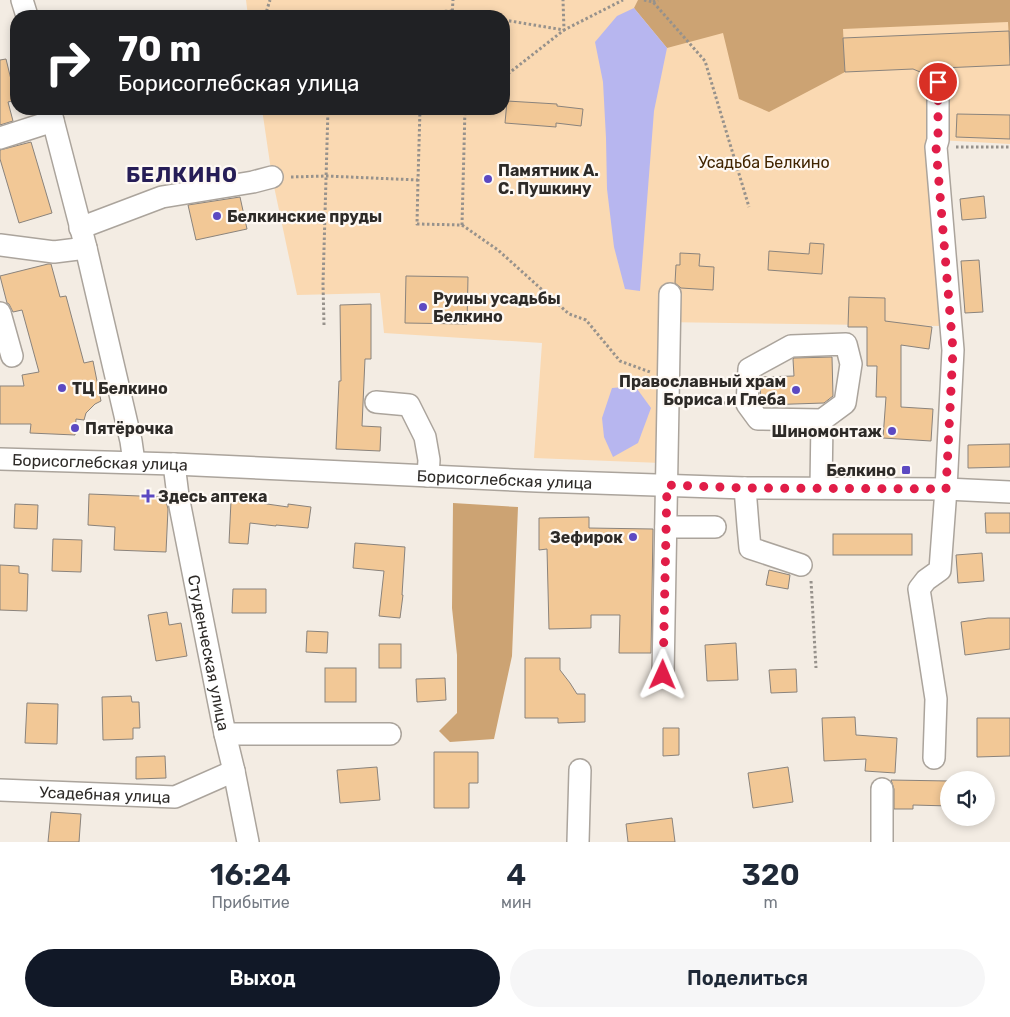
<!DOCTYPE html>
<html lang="ru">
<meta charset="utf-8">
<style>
:root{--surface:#fff;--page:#f6f6f7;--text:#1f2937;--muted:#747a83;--accent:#111827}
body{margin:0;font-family:Rubik,sans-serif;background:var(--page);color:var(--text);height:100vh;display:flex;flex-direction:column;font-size:19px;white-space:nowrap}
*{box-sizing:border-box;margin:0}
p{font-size:16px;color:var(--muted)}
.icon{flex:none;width:28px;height:28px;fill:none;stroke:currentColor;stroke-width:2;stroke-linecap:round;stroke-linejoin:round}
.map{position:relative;height:842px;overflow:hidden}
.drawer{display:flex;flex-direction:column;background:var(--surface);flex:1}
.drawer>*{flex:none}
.guide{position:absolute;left:10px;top:10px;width:500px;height:105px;border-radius:20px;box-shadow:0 2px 8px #0003;background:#202124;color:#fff;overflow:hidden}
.controls{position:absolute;left:940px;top:771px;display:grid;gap:10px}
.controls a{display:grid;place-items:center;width:55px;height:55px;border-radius:50%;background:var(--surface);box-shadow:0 2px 8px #0003;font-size:25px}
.pin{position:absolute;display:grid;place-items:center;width:42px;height:42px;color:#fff;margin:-21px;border:2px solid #fff;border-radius:50%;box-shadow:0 1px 5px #0007}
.me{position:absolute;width:55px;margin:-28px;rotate:1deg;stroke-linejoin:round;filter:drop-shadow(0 0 4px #0008)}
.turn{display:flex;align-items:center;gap:18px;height:105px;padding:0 25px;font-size:22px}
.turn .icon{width:65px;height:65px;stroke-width:2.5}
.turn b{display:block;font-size:35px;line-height:42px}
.eta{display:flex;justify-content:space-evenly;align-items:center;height:85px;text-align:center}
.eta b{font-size:30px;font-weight:600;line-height:35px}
.action{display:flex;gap:10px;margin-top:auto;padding:10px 25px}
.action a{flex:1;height:58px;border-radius:30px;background:var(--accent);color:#fff;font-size:20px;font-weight:600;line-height:58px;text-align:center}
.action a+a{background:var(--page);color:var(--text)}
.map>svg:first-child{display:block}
.green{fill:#fad9b2}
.forest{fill:#cca373}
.water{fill:#b7b6ef}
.building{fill:#f2c896;stroke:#8a837c}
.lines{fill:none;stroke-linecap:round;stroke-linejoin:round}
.minor-casing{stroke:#aba49c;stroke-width:24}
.path{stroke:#97928c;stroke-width:3;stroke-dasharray:2.5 2.5;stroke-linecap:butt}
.minor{stroke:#fff;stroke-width:21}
.route{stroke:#e11d48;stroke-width:9;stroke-dasharray:0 16.2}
.poi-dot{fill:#5c49c2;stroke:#fef9f4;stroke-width:2}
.labels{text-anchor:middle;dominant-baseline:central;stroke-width:4.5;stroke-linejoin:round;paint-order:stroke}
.park-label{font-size:16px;fill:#412500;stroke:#fef9f4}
.poi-label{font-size:16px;font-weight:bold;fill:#2e2b28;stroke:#fef9f4;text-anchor:start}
.street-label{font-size:16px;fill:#2e2b28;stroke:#fef9f4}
.district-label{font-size:21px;font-weight:bold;letter-spacing:1px;fill:#261d57;stroke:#fef9f4}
</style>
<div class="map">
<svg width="1010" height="842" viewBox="0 0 1010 842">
<rect width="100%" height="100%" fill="#f3ece3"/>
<!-- green -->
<polygon class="green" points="246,0 1010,0 1010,144 938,140 925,141 940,326 660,322 661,463 534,458 542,343 384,333 380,293 297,295 272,177 262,109 504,109 504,16 248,16"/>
<!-- forest -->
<g class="forest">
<polygon points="638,0 1010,0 1010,58 1008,22 843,29 845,72 769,112 739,99 723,33 667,48 634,8"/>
<polygon points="453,503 518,507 512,656 494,739 450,742 439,731 457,713 457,655 452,608"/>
</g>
<!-- water -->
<g class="water">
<polygon points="634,8 667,48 654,111 640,291 625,289 614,247 607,189 606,138 603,82 595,42 617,16"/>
<polygon points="635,386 651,408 638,443 613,457 604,437 602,418 612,388"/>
</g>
<!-- building -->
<g class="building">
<polygon points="1009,31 1010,65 942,68 939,70 932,71 929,74 925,74 913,69 845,72 843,38"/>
<polygon points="6,59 16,100 8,102 13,121 0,125 0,60"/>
<polygon points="507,101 557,104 557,106 583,109 581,126 556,123 556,127 505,123"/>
<polygon points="957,114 1010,115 1010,139 956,137"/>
<polygon points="31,142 52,213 19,223 0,159 0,150"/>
<polygon points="984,196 986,218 962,220 960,199"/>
<polygon points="240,197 247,229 196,240 188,205"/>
<polygon points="810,243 824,244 822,274 768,270 769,251 809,254"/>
<polygon points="680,253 700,254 699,266 714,267 713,290 681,288 675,283 676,265 680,265"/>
<polygon points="979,260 983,312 965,313 961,261"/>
<polygon points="48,264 51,264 60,297 66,296 84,363 93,361 101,401 95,404 86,413 84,420 76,419 75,435 30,433 31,424 0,424 0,386 24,386 22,375 39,372 22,310 13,312 9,304 7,303 0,276"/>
<polygon points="406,276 468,277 467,324 405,323"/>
<polygon points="849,297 885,298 885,321 932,327 929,349 901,345 901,407 933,409 931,441 883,438 886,397 876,397 877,366 867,366 867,327 848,327"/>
<polygon points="371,304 371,359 365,359 362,426 381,427 380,451 336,449 339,381 341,381 340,305"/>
<polygon points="832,357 833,396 824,403 763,405 760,401 761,377 794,376 793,359 794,358"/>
<polygon points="1010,444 1010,467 968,468 968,445"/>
<polygon points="89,494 165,497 168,509 166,552 114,550 115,527 88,525"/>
<polygon points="231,501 246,501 288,507 288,504 311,507 308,528 276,525 276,526 250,523 248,544 229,543"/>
<polygon points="15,504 38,505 37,529 14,528"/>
<polygon points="985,513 1010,513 1010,533 986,533"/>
<polygon points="589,517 589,528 653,529 651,653 619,653 620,615 591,615 591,628 549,629 547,549 539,550 539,518"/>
<rect x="833" y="534" width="79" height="21"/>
<polygon points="53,539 82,540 81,572 52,571"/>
<polygon points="355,543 405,547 402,595 403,595 400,618 379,616 384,571 353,568"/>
<polygon points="982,553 984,581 958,583 956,555"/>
<polygon points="0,565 19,566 19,573 28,574 27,611 0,610"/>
<polygon points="769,570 790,575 788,589 766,585"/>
<polygon points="233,589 266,589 266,613 232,613"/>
<polygon points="167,612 169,625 181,623 187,656 156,661 148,615"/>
<polygon points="988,618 1010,618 1010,649 965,655 961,622"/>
<polygon points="307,631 328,632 327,653 306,652"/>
<polygon points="736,643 738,680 707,681 705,645"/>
<rect x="379" y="644" width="22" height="24"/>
<polygon points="525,658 560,658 560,670 570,683 577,694 585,694 585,722 558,723 558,718 525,718"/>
<rect x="325" y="668" width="31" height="34"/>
<polygon points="796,669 797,692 771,693 769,670"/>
<polygon points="445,678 446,700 417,702 416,679"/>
<polygon points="131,696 132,702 139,702 140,728 133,728 133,739 103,740 102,697"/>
<polygon points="27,703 58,704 57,744 25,743"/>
<polygon points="855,717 856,735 897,738 895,773 865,771 866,759 824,761 822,718"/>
<polygon points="977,718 1010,718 1010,756 977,757"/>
<polygon points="663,728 679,728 679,755 663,756"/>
<polygon points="434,752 478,752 478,783 469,783 469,808 434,808"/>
<polygon points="165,756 166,778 136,779 136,757"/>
<polygon points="377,767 380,800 340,803 337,770"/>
<polygon points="788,767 793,802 753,808 748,773"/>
<polygon points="891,780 949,781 949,806 913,805 913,809 894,809 894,789"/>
<polygon points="51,812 81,814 79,842 48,842"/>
<polygon points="672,818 675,842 628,842 626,824"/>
</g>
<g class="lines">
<!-- minor casing -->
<g class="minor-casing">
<g id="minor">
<polyline points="22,0 27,16"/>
<polyline points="50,109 86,248 131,441 134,462"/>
<polyline points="0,138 53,121"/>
<polyline points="80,228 162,197 253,182 272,177"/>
<polyline points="0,245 54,252 86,248"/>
<polyline points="0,313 12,356"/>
<polyline points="376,402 409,405 425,437 429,460 428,476"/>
<path id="s1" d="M0,459l174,5 363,17 208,7 201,1 64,3"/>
<path id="s2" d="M174,464l4,32 47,238 9,37 14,71"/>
<polyline points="745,488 748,526 750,548 801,565"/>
<polyline points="821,488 822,420 845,403 851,364 846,344 791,346 749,369 747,404 758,419 822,420"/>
<polyline points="666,527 715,527"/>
<polyline points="663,675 670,294"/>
<polyline points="225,734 390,734"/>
<polyline points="934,758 936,699 919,589 926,580 940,570 946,489 953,350 936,147 938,140 938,82"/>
<polyline points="882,789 882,842"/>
<path id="s3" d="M0,790l175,7 59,-26"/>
<polyline points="578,842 580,770"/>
</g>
</g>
<!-- path -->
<g class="path">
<polyline points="644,0 653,2 705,61 749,207"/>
<polyline points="653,2 658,0"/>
<polyline points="259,16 295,12 351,16"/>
<polyline points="265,16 270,0"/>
<polyline points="355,16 452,11 482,16"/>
<polyline points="452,16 453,0"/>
<polyline points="504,20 564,30 623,0"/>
<polyline points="504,77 564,30 563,0"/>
<polyline points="420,109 418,180 417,224 462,225 465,109"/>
<polyline points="956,147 1010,147"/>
<polyline points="291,177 326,176 418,180"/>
<polyline points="462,225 498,250 569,314 586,320 620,361 650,372"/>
<polyline points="324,325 323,284 328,109"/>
<polyline points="688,402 729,403"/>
<polyline points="811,581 816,668"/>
</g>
<!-- minor -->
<use href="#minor" class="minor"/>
</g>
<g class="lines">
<!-- route -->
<polyline class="route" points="663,675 667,485 745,488 946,489 953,350 936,147 938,140 938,82"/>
</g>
<!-- markers -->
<g class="poi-dot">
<circle cx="488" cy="179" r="5"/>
<circle cx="217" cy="216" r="5"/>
<circle cx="423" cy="307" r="5"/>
<circle cx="62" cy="388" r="5"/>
<circle cx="796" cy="390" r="5"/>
<circle cx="75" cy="428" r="5"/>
<circle cx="892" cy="431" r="5"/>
<rect x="901" y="465" width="10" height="10" rx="2.5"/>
<path d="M145.5 488.5h5v5h5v5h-5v5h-5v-5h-5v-5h5z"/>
<circle cx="633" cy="537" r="5"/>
</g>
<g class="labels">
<!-- park labels -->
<g class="park-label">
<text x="764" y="162">Усадьба Белкино</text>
</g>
<!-- poi labels -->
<g class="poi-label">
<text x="498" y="170">Памятник А.<tspan x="498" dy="18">С. Пушкину</tspan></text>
<text x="227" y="216">Белкинские пруды</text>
<text x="433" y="298">Руины усадьбы<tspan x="433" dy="18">Белкино</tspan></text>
<text x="786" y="381" text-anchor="end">Православный храм<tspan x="786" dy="18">Бориса и Глеба</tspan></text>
<text x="72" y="388">ТЦ Белкино</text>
<text x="85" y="428">Пятёрочка</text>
<text x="882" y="431" text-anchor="end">Шиномонтаж</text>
<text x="896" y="470" text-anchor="end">Белкино</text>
<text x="158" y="496">Здесь аптека</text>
<text x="623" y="537" text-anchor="end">Зефирок</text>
</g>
<!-- street labels -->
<g class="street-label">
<text stroke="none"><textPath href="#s1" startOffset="100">Борисоглебская улица</textPath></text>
<text stroke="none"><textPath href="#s1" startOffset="505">Борисоглебская улица</textPath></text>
<text stroke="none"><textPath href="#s2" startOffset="192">Студенческая улица</textPath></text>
<text stroke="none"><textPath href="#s3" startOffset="105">Усадебная улица</textPath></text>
</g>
<!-- district labels -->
<g class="district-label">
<text x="182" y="174">БЕЛКИНО</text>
</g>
</g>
</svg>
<div class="controls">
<a><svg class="icon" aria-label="sound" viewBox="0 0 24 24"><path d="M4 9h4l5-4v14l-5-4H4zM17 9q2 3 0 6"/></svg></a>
</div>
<div class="pin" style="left:938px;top:82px;background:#d93025"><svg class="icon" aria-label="arrive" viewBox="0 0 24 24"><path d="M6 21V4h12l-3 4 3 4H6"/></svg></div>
<svg class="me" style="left:663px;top:675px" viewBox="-20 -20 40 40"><path d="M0-17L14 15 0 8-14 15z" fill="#e11d48" stroke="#fff" stroke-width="4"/></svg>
<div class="guide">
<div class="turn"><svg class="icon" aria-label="right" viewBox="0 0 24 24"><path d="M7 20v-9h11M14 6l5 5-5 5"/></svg><div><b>70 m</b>Борисоглебская улица</div></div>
</div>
</div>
<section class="drawer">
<div class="eta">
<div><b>16:24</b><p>Прибытие</p></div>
<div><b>4</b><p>мин</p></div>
<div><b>320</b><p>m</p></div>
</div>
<div class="action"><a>Выход</a><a>Поделиться</a></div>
</section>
